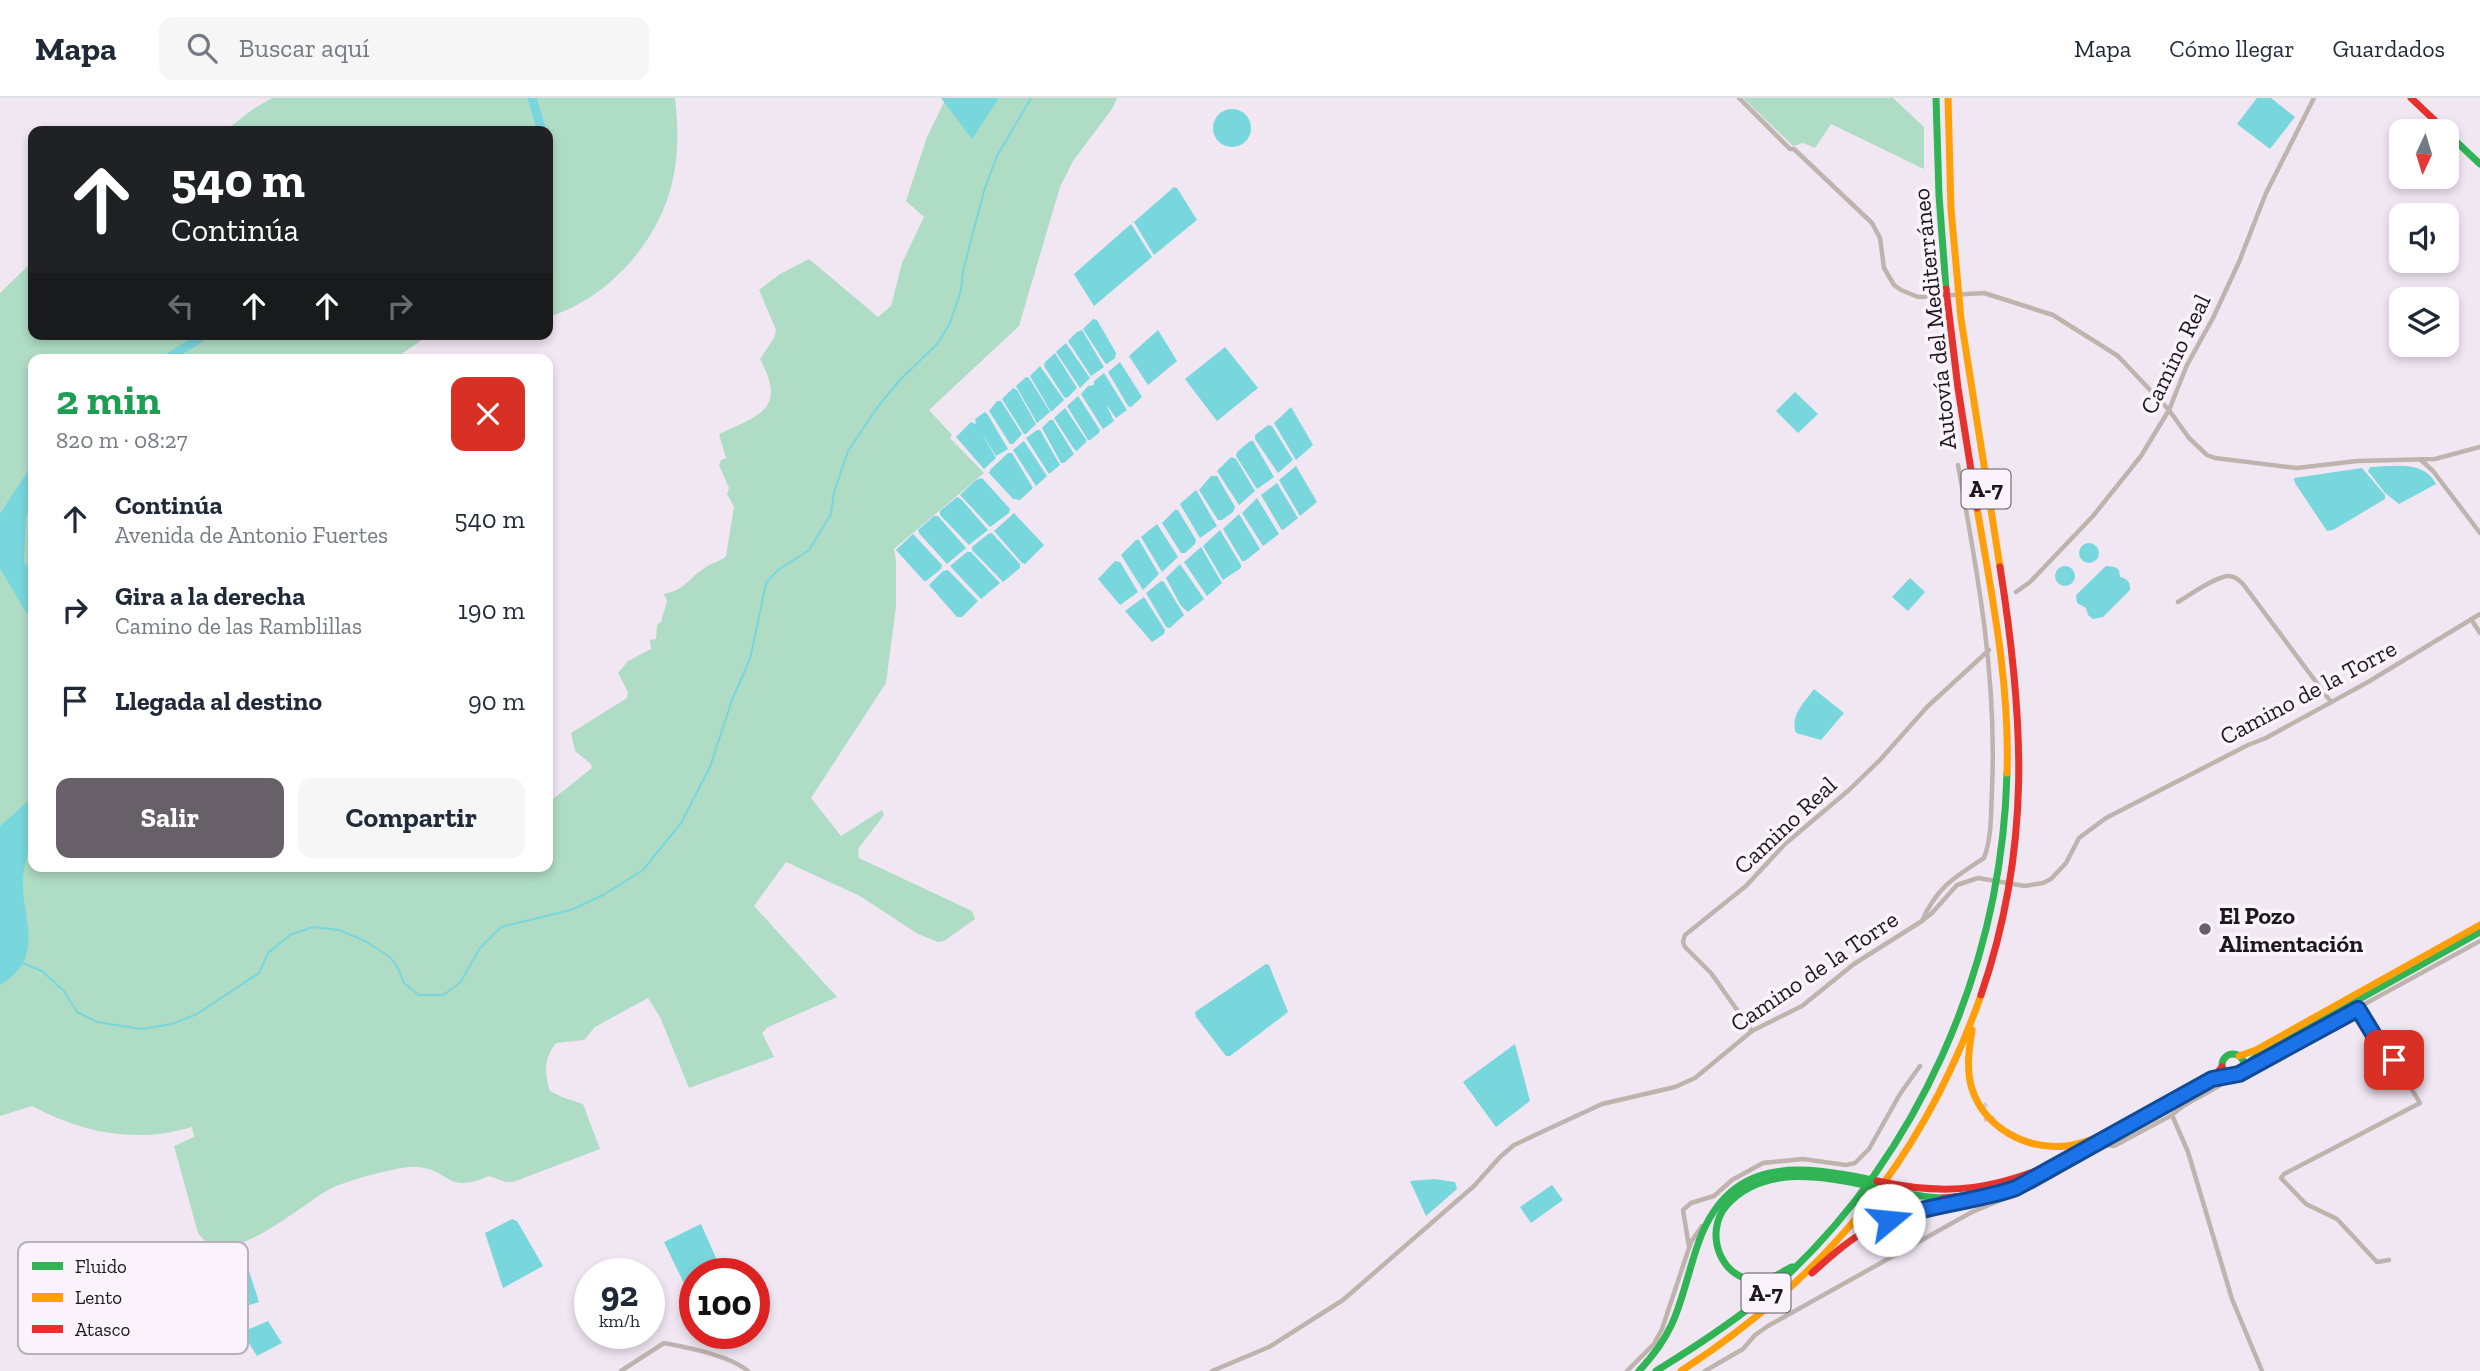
<!DOCTYPE html>
<html lang="es">
<meta charset="utf-8">
<style>
:root{--surface:#fff;--page:#f6f6f7;--text:#1f2937;--muted:#747a83;--line:#e0e1e3;--accent:#676069}
body{margin:0;font-family:"Zilla Slab",serif;background:var(--page);color:var(--text);height:100vh;display:flex;flex-direction:column;font-size:26px;white-space:nowrap}
*{box-sizing:border-box;margin:0}
p{font-size:23px;color:var(--muted)}
.icon{flex:none;width:38px;height:38px;fill:none;stroke:currentColor;stroke-width:2;stroke-linecap:round;stroke-linejoin:round}
.map{position:relative;flex:1;overflow:hidden}
.drawer{position:absolute;left:28px;top:256px;width:525px;height:518px;display:flex;flex-direction:column;background:var(--surface);border-radius:14px;box-shadow:0 4px 10px #0003}
.drawer>*{flex:none}
.banner{position:absolute;left:28px;top:28px;width:525px;height:214px;border-radius:14px;box-shadow:0 4px 10px #0003;background:#202124;color:#fff;overflow:hidden}
.needle{width:46px;rotate:184deg}
.buttons{position:absolute;left:2389px;top:21px;display:grid;gap:14px}
.buttons a{display:grid;place-items:center;width:70px;height:70px;border-radius:14px;background:var(--surface);box-shadow:0 4px 10px #0003;font-size:35px}
.speed{position:absolute;left:574px;top:1160px;display:flex;gap:14px;font-size:35px;font-weight:700;text-align:center}
.speed>*{display:grid;place-content:center;width:91px;height:91px;border-radius:50%;background:var(--surface);box-shadow:0 4px 10px #0003;line-height:1}
.speed small{font-size:18px;font-weight:400}
.speed .limit{border:10px solid #d22;background:#fff;color:#111}
.pin{position:absolute;display:grid;place-items:center;width:60px;height:60px;color:#fff;margin:-30px;border-radius:14px;box-shadow:0 4px 10px #0006}
.me{position:absolute;width:77px;margin:-38px;rotate:73deg;stroke-linejoin:round;filter:drop-shadow(0 0 5px #0008)}
.turn{display:flex;align-items:center;gap:24px;height:147px;padding:0 28px;font-size:32px}
.turn .icon{width:91px;height:91px;stroke-width:2.5}
.turn b{display:block;font-size:49px;line-height:60px}
.lanes{display:flex;align-items:center;height:66px;padding:0 28px;background:#0003;justify-content:center;gap:35px;direction:ltr}
.lanes .off{opacity:.35}
.round{display:grid;place-items:center;flex:none;width:74px;height:74px;border-radius:14px;background:var(--page)}
.overview{display:flex;align-items:center;justify-content:space-between;height:119px;padding:0 28px}
h1{font-size:42px;font-weight:700;line-height:52px;color:#1e9e55}
.cta{display:flex;gap:14px;margin-top:auto;padding:14px 28px}
.cta a{flex:1;height:80px;border-radius:14px;background:var(--accent);color:#fff;font-size:28px;font-weight:700;line-height:80px;text-align:center}
.cta a+a{background:var(--page);color:var(--text)}
ul{padding:0;list-style:none}
li{display:flex;align-items:center;gap:21px;height:91px;padding:0 28px}
li div{flex:1}
li b{display:block;font-size:26px}
li em{font-style:normal}
header{display:flex;align-items:center;gap:42px;box-sizing:border-box;height:98px;padding:0 35px;background:var(--surface);border-bottom:2px solid var(--line)}
header strong{font-size:33px}
nav{display:flex;gap:38px;margin-inline-start:auto;font-size:24px}
.search{width:490px;height:63px;background:var(--page);display:flex;align-items:center;gap:18px;box-sizing:border-box;padding:0 24px;border-radius:14px;color:var(--muted);font-size:26px}
.map>svg:first-child{display:block}
.green{fill:#afdcc5}
.water{fill:#78d6dd}
.lines{fill:none;stroke-linecap:round;stroke-linejoin:round}
.stream{stroke:#78d6dd;stroke-width:2}
.river{stroke:#78d6dd;stroke-width:9}
.street-tunnel{stroke:#d0c8d3;stroke-width:4.5;stroke-dasharray:4.5 2;stroke-linecap:butt}
.street{stroke:#beb3ad;stroke-width:4.5}
.fast{stroke:#30b455;stroke-width:7}
.slow{stroke:#ff9f0a;stroke-width:7}
.jam{stroke:#e5322d;stroke-width:7}
.route-casing{stroke:#114b97;stroke-width:18}
.route{stroke:#1a73e8;stroke-width:12}
.poi-dot{fill:#676069;stroke:#faf3fc;stroke-width:2.5}
.labels{text-anchor:middle;dominant-baseline:central;stroke-width:7;stroke-linejoin:round;paint-order:stroke}
.shield{fill:#faf3fc;stroke:#5f5961;stroke-width:2}
.shield-label{font-size:23px;font-weight:bold;fill:#1d171f}
.street-label{font-size:24px;fill:#1d171f;stroke:#faf3fc}
.poi-label{font-size:24px;font-weight:bold;fill:#1d171f;stroke:#faf3fc;text-anchor:start}
.key{fill:#faf3fc;stroke:#b8b1ba;stroke-width:2}
.key-label{font-size:19px;fill:#1d171f}
</style>
<header>
<strong>Mapa</strong>
<div class="search"><svg class="icon" aria-label="search" viewBox="0 0 24 24"><circle cx="10" cy="10" r="6"/><path d="M15 15l6 6"/></svg>Buscar aquí</div>
<nav><a>Mapa</a><a>Cómo llegar</a><a>Guardados</a></nav>
</header>
<div class="map">
<svg width="2480" height="1273" viewBox="0 0 2480 1273">
<rect width="100%" height="100%" fill="#f0e7f3"/>
<!-- green -->
<g class="green">
<path d="M272,0h403c3,28 4,54 -2,81 -13,62 -65,120 -125,138v-186h-323l28,-22z"/>
<path d="M946,0h171l-5,11 -39,52 -13,26 -41,139 -90,84 23,25 -2,3 34,35 -90,76 2,11v47l-10,76 -75,115 30,38 41,-26 2,5 -26,34 1,9 113,53 3,8 -31,22 -6,1 -20,-8 -58,-38 -74,-34 -32,44 83,91 -69,30 -6,6 12,24 -85,31 -29,-71 -12,-19 -53,29 -11,13 -28,3c-12,15 -12,30 -6,48l12,6 21,7 17,45 -87,33h-7l-17,-6c-43,18 -36,-4 -70,-9 -15,-3 -68,13 -83,19 -31,13 -109,91 -138,47l-24,-87 20,-9 -2,-10c-57,17 -109,6 -160,-21l-32,10v-823l33,-32v73h416l-20,1 -35,24h-361v507h515v-63l44,-35 -1,-4 -16,-13 -4,-18 56,-35 1,-6 -10,-19 10,-12 23,-12 -1,-9 6,-1 1,-14 4,-3 6,-21 -3,-7c23,-5 23,-15 42,-27 7,-5 14,-5 20,-11l8,-49 -7,-13 2,-6 -10,-23 2,-5 5,-2 -7,-24c41,-19 68,-25 41,-75l14,-21 2,-8 -17,-40 21,-16 29,-15 69,58 13,-11 11,-43 22,-46 -18,-16 21,-64z"/>
<polygon points="1743,0 1893,0 1924,29 1924,71 1831,26 1815,50 1803,45 1793,48"/>
</g>
<!-- water -->
<g class="water">
<polygon points="941,0 999,0 972,41"/>
<polygon points="2257,0 2271,0 2295,19 2270,51 2237,26"/>
<circle cx="1232" cy="30" r="19"/>
<polygon points="1174,89 1177,90 1197,122 1154,157 1134,124"/>
<polygon points="1131,126 1152,159 1094,208 1074,176"/>
<polygon points="1093,221 1097,222 1116,255 1115,260 1107,266 1105,265 1083,231"/>
<polygon points="1082,232 1104,269 1091,278 1068,243 1077,234"/>
<polygon points="1158,232 1177,263 1148,287 1129,258"/>
<polygon points="1066,245 1090,280 1080,290 1056,254"/>
<polygon points="1225,249 1258,290 1217,323 1185,281"/>
<polygon points="1055,255 1077,290 1067,300 1064,299 1044,268 1045,264"/>
<polygon points="1120,264 1142,299 1131,309 1128,308 1108,274"/>
<polygon points="1040,268 1064,302 1051,314 1030,278"/>
<polygon points="1104,275 1127,312 1116,320 1106,306 1114,323 1103,331 1081,296 1088,288 1094,287 1094,283"/>
<polygon points="1026,279 1029,280 1050,314 1037,325 1016,288"/>
<polygon points="1013,290 1017,292 1036,326 1026,336 1024,336 1002,301"/>
<polygon points="1795,294 1818,316 1798,335 1776,313"/>
<polygon points="1078,298 1100,332 1099,335 1090,342 1088,342 1067,308"/>
<polygon points="997,303 1001,303 1022,336 1013,346 1010,346 989,313"/>
<polygon points="1291,309 1313,347 1296,362 1274,325"/>
<polygon points="1065,310 1087,343 1077,353 1074,351 1054,320"/>
<polygon points="985,314 988,317 1008,351 996,358 981,334 996,360 984,371 956,339 971,324 976,326 975,321"/>
<polygon points="1050,322 1053,322 1074,356 1064,365 1061,365 1042,330"/>
<polygon points="1268,327 1272,328 1293,362 1278,375 1255,341 1255,337"/>
<polygon points="1037,332 1040,332 1060,367 1049,376 1026,340"/>
<polygon points="1024,343 1047,378 1036,388 1013,352"/>
<polygon points="1250,343 1253,343 1274,379 1257,391 1236,358 1237,354"/>
<polygon points="1008,355 1012,355 1033,390 1020,402 1013,401 989,375 990,372"/>
<polygon points="1231,359 1236,361 1255,393 1239,407 1217,373"/>
<polygon points="33,365 33,405 26,418 24,465 33,473 33,521 25,513 0,470 0,416"/>
<polygon points="1296,368 1317,404 1300,418 1279,382"/>
<path d="M2370,369c23,0 53,-8 66,17l-37,20 -14,-11 -17,-22z"/>
<polygon points="2362,370 2385,397 2385,401 2333,432 2327,433 2295,385 2294,380"/>
<polygon points="1211,378 1217,378 1235,409 1233,414 1222,422 1218,422 1199,392"/>
<polygon points="982,380 1010,411 1009,415 990,429 960,397 976,382"/>
<polygon points="1277,385 1298,420 1283,432 1281,431 1261,397"/>
<polygon points="1196,392 1217,428 1200,440 1180,406"/>
<polygon points="957,399 961,401 988,432 969,447 940,417 940,413"/>
<polygon points="1257,400 1279,436 1263,448 1242,415"/>
<polygon points="1175,412 1178,412 1196,442 1195,446 1185,455 1181,455 1162,425"/>
<polygon points="1014,415 1044,447 1025,466 1022,465 994,433"/>
<polygon points="1239,416 1260,451 1245,463 1242,463 1223,431"/>
<polygon points="934,418 938,418 966,450 947,466 919,435 918,432"/>
<polygon points="1157,426 1178,459 1162,474 1141,439"/>
<polygon points="1220,432 1241,467 1241,470 1223,482 1203,448"/>
<polygon points="992,435 1020,466 1020,470 1003,484 972,452 972,449 988,436"/>
<polygon points="913,436 942,467 941,471 926,483 924,483 896,452"/>
<polygon points="1136,442 1139,442 1159,476 1143,492 1121,457"/>
<circle cx="2089" cy="455" r="10"/>
<polygon points="1201,449 1222,485 1207,498 1184,464"/>
<polygon points="967,454 971,454 1000,485 981,501 950,468"/>
<polygon points="1115,463 1120,464 1138,494 1120,507 1098,481"/>
<polygon points="1180,466 1204,501 1188,514 1181,508 1166,480"/>
<path d="M2106,468l9,1 4,3 1,7c7,1 11,6 10,13l-27,27 -10,2 -5,-4 -2,-7 -9,-5 -1,-8z"/>
<circle cx="2065" cy="478" r="10"/>
<polygon points="948,472 978,503 962,519 957,519 929,487 943,473"/>
<polygon points="1910,480 1925,494 1908,513 1892,499"/>
<polygon points="1161,483 1164,484 1184,517 1170,530 1166,529 1146,495"/>
<polygon points="1144,499 1165,532 1164,536 1152,544 1125,513"/>
<path d="M1814,591l30,24 -23,27 -25,-7c-6,-18 8,-30 18,-44z"/>
<path d="M33,699v48c-6,5 -6,12 -8,20 -11,45 28,89 -25,120v-159z"/>
<polygon points="1266,866 1269,867 1288,914 1230,958 1226,958 1196,919 1195,914"/>
<polygon points="1515,946 1530,1003 1496,1029 1463,984"/>
<polygon points="1434,1081 1455,1084 1457,1091 1426,1118 1410,1083"/>
<polygon points="1552,1087 1563,1102 1531,1125 1520,1109"/>
<polygon points="512,1121 517,1123 543,1168 503,1190 485,1135"/>
<polygon points="701,1126 723,1176 695,1176 695,1197 691,1200 664,1144"/>
<polygon points="243,1154 259,1204 211,1219 198,1168"/>
<polygon points="268,1223 282,1245 257,1258 242,1234"/>
</g>
<g class="lines">
<!-- stream -->
<polyline class="stream" points="23,865 42,873 64,893 77,914 97,924 141,931 172,926 197,916 259,875 268,855 290,837 313,829 339,832 367,844 390,859 398,870 404,885 419,897 443,897 460,885 480,850 501,829 571,812 603,797 643,772 681,725 710,669 732,602 750,561 766,485 778,472 809,452 831,416 834,394 848,353 876,311 899,283 938,245 950,225 961,192 963,173 984,93 996,60 1031,0"/>
<!-- river -->
<g class="river">
<polyline points="532,0 542,33"/>
<polyline points="167,261 206,236"/>
</g>
<!-- street-tunnel -->
<g class="street-tunnel">
<polyline points="1978,1012 1987,1006"/>
<polyline points="1984,1022 1996,1019"/>
</g>
<!-- street -->
<g class="street">
<polyline points="1739,0 1790,51 1794,51 1872,125 1880,140 1884,170 1894,187 1901,192 1918,199 1984,195 2053,217 2118,258 2169,312 2189,340 2207,357 2215,360 2297,370 2357,363 2435,361 2480,349"/>
<polyline points="2422,363 2433,373 2480,435"/>
<polyline points="2016,494 2030,484 2093,418 2141,358 2169,312 2187,267 2213,220 2239,164 2266,95 2314,0"/>
<path d="M2178,504c12,-7 38,-26 51,-26 6,0 10,4 14,8l88,118"/>
<polyline points="2471,521 2480,535"/>
<path d="M1922,823c15,-34 33,-44 62,-63 8,-20 7,-48 8,-69 5,-112 -14,-214 -34,-324"/>
<path d="M2358,911c19,33 43,61 62,94l-136,71 -3,4 25,26 31,15 40,43 12,-2"/>
<polyline points="1752,933 1711,875 1685,849 1683,844 1685,837 1746,788 1785,746 1849,692 1879,663 1927,609 1989,552"/>
<polyline points="2242,973 2480,843"/>
<polyline points="2172,1017 2188,1054 2232,1201 2262,1273"/>
<polyline points="2106,1047 2107,1038 2121,1044"/>
<polyline points="1689,1149 1683,1112 1691,1105 1714,1098 1732,1082 1763,1065 1803,1061 1846,1067 1855,1065 1869,1051 1900,996 1920,968"/>
<path d="M621,1273l43,-28c25,5 65,12 84,28"/>
<polyline points="1212,1273 1269,1249 1343,1202 1474,1088 1500,1059 1514,1047 1602,1006 1675,989 1695,980 1752,933 1802,908 1854,866 1922,823 1932,815 1957,787 1978,780 2025,788 2043,785 2051,781 2066,765 2079,740 2106,720 2248,647 2266,640 2368,584 2480,516"/>
<polyline points="1627,1273 1654,1246 1662,1231 1691,1144 1702,1128"/>
<path d="M1705,1273l38,-22 12,-14 13,-9 204,-114 61,-25 73,-42 8,1 58,-31c17,-17 43,-22 60,-39"/>
</g>
<!-- fast -->
<g class="fast">
<polyline points="1936,0 1939,97 1946,191"/>
<polyline points="2446,34 2480,66"/>
<circle cx="2233" cy="967" r="11"/>
<polyline points="2244,968 2257,958 2480,834"/>
<path d="M1792,1169c-9,4 -19,12 -29,13 -41,5 -61,-47 -36,-75 53,-59 151,-8 216,-7"/>
<path d="M1639,1273c41,-44 40,-70 58,-124 30,-92 102,-83 180,-66"/>
<path d="M1656,1273c39,-24 78,-49 113,-79 148,-130 233,-324 238,-519"/>
</g>
<!-- slow -->
<g class="slow">
<polyline points="1948,0 1951,111 1961,221 2000,469"/>
<path d="M1977,410c15,88 33,176 30,265"/>
<path d="M1972,932c-3,19 -6,40 0,59 13,39 54,61 94,57 19,-2 38,-11 56,-18"/>
<polyline points="2239,958 2256,952 2480,827"/>
<path d="M1681,1273c145,-94 243,-213 300,-376"/>
</g>
<!-- jam -->
<g class="jam">
<polyline points="2411,0 2446,33"/>
<polyline points="1946,191 1958,290 1977,410"/>
<path d="M1981,897c51,-148 43,-277 19,-428"/>
<polyline points="2118,1032 2212,981 2222,969"/>
<polyline points="2064,1063 2107,1038"/>
<path d="M1877,1083c78,17 116,7 189,-21"/>
<polyline points="1943,1100 1982,1096 2036,1079"/>
<path d="M1812,1175c19,-17 39,-35 62,-47 29,-16 64,-20 96,-26"/>
</g>
</g>
<g class="lines">
<!-- route casing -->
<g class="route-casing">
<path id="route" d="M1889,1122c41,-16 86,-18 127,-32l196,-109 27,-5 119,-65 22,36 14,15"/>
</g>
<!-- route -->
<use href="#route" class="route"/>
</g>
<!-- markers -->
<circle class="poi-dot" cx="2205" cy="831" r="7"/>
<g class="labels">
<!-- shield labels -->
<g class="shield">
<rect x="1961.5" y="371.5" width="49" height="39" rx="5"/>
<rect x="1741.5" y="1175.5" width="49" height="39" rx="5"/>
</g>
<g class="shield-label">
<text x="1986" y="391">A-7</text>
<text x="1766" y="1195">A-7</text>
</g>
<!-- street labels -->
<g class="street-label">
<text transform="translate(1934 221) rotate(-96)">Autovía del Mediterráneo</text>
<text transform="translate(2175 256) rotate(-64)">Camino Real</text>
<text transform="translate(2308 594) rotate(-28)">Camino de la Torre</text>
<text transform="translate(1785 727) rotate(-43)">Camino Real</text>
<text transform="translate(1814 873) rotate(-34)">Camino de la Torre</text>
</g>
<!-- poi labels -->
<g class="poi-label">
<text x="2219" y="817">El Pozo<tspan x="2219" dy="28">Alimentación</tspan></text>
</g>
</g>
<!-- legend -->
<rect x="18" y="1144" width="230" height="112" rx="10" class="key"/>
<rect x="32" y="1164" width="31" height="8" fill="#30b455"/>
<rect x="32" y="1195" width="31" height="9" fill="#ff9f0a"/>
<rect x="32" y="1227" width="31" height="8" fill="#e5322d"/>
<g class="key-label">
<text x="75" y="1175">Fluido</text>
<text x="75" y="1206">Lento</text>
<text x="75" y="1238">Atasco</text>
</g>
</svg>
<div class="buttons">
<a><svg class="needle" viewBox="-14 -14 28 28"><path d="M0-13l5 13h-10z" fill="#e53935"/><path d="M0 13l5-13h-10z" fill="#747a83"/></svg></a>
<a><svg class="icon" aria-label="sound" viewBox="0 0 24 24"><path d="M4 9h4l5-4v14l-5-4H4zM17 9q2 3 0 6"/></svg></a>
<a><svg class="icon" aria-label="layers" viewBox="0 0 24 24"><path d="M12 4l9 5-9 5-9-5zM3 14l9 5 9-5"/></svg></a>
</div>
<div class="speed"><div>92<small>km/h</small></div><div class="limit">100</div></div>
<div class="pin" style="left:2394px;top:962px;background:#d93025"><svg class="icon" aria-label="arrive" viewBox="0 0 24 24"><path d="M6 21V4h12l-3 4 3 4H6"/></svg></div>
<svg class="me" style="left:1889px;top:1122px" viewBox="-20 -20 40 40"><circle r="19" fill="#fff"/><path d="M0-13L10 11 0 6-10 11z" fill="#1a73e8"/></svg>
<div class="banner">
<div class="turn"><svg class="icon" aria-label="ahead" viewBox="0 0 24 24"><path d="M12 20V5M6 11l6-6 6 6"/></svg><div><b>540 m</b>Continúa</div></div>
<div class="lanes"><svg class="icon off" aria-label="left" viewBox="0 0 24 24"><path d="M17 20v-9H6M10 6l-5 5 5 5"/></svg><svg class="icon" aria-label="ahead" viewBox="0 0 24 24"><path d="M12 20V5M6 11l6-6 6 6"/></svg><svg class="icon" aria-label="ahead" viewBox="0 0 24 24"><path d="M12 20V5M6 11l6-6 6 6"/></svg><svg class="icon off" aria-label="right" viewBox="0 0 24 24"><path d="M7 20v-9h11M14 6l5 5-5 5"/></svg></div>
</div>
<section class="drawer">
<div class="overview"><div><h1>2 min</h1><p>820 m · 08:27</p></div><a class="round" style="background:#d93025;color:#fff"><svg class="icon" aria-label="close" viewBox="0 0 24 24"><path d="M6 6l12 12M18 6L6 18"/></svg></a></div>
<ul>
<li><svg class="icon" aria-label="ahead" viewBox="0 0 24 24"><path d="M12 20V5M6 11l6-6 6 6"/></svg><div><b>Continúa</b><p>Avenida de Antonio Fuertes</p></div><em>540 m</em></li>
<li><svg class="icon" aria-label="right" viewBox="0 0 24 24"><path d="M7 20v-9h11M14 6l5 5-5 5"/></svg><div><b>Gira a la derecha</b><p>Camino de las Ramblillas</p></div><em>190 m</em></li>
<li><svg class="icon" aria-label="arrive" viewBox="0 0 24 24"><path d="M6 21V4h12l-3 4 3 4H6"/></svg><div><b>Llegada al destino</b></div><em>90 m</em></li>
</ul>
<div class="cta"><a>Salir</a><a>Compartir</a></div>
</section>
</div>
